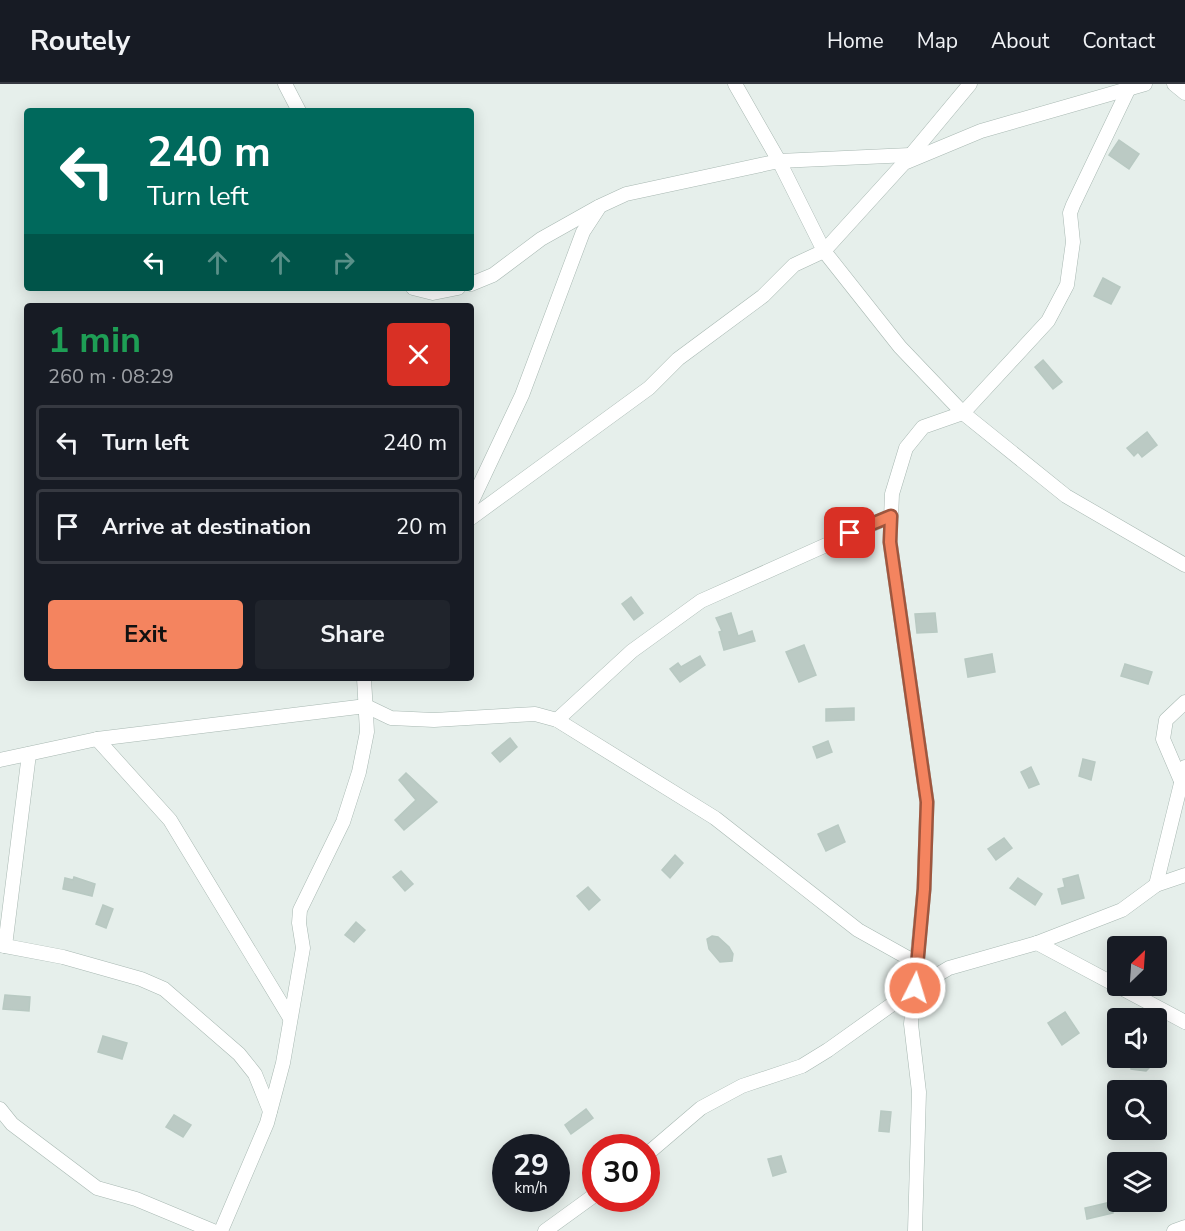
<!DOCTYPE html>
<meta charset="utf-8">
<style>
:root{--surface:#171b24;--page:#20242c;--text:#f1f3f6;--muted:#9ea1a6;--line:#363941;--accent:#f4845f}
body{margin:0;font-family:"Nunito Sans",sans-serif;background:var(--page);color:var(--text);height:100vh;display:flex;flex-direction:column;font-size:22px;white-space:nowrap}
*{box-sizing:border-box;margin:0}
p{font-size:20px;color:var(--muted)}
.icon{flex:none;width:33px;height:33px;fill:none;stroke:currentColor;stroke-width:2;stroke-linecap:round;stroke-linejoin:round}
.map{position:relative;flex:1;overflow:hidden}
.details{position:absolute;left:24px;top:219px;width:450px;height:378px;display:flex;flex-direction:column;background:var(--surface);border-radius:6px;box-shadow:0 3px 15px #0003}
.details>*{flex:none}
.hud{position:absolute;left:24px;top:24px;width:450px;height:183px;border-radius:6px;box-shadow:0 3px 15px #0003;background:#00695c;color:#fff;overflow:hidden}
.needle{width:39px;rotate:25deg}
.controls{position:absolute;left:1107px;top:852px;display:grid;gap:12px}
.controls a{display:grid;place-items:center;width:60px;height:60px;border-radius:6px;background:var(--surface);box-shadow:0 3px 15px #0003;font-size:30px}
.speed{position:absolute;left:492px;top:1050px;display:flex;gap:12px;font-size:30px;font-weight:700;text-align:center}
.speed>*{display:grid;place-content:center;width:78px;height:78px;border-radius:50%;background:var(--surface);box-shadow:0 3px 15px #0003;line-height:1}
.speed small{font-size:15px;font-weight:400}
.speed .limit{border:9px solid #d22;background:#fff;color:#111}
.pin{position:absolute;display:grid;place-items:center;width:51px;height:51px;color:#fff;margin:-26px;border-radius:12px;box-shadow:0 3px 9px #0006}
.me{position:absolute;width:66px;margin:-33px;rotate:5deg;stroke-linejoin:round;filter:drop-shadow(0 0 4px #0008)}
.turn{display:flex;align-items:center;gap:21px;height:126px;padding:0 24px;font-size:27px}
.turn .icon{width:78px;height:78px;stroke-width:2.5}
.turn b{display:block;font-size:42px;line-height:51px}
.lanes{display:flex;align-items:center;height:57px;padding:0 24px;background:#0003;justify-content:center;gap:30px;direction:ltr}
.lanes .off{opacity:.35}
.round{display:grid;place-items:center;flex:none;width:63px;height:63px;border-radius:6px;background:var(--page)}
.overview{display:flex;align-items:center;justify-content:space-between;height:102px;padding:0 24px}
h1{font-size:36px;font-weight:700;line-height:45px;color:#1e9e55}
.action{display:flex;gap:12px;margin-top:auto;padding:12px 24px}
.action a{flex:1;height:69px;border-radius:6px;background:var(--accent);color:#111;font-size:24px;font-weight:700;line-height:69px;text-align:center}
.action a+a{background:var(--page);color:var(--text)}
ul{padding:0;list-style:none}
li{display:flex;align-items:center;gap:18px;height:75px;margin:0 12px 9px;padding:0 12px;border:3px solid var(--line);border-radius:6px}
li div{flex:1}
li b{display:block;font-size:22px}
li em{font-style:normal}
header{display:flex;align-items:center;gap:36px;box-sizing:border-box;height:84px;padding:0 30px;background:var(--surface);border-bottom:2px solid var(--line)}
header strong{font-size:28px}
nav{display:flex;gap:33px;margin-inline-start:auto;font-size:21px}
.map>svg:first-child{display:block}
.building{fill:#bbcac4;stroke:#b8c9c2;stroke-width:1.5}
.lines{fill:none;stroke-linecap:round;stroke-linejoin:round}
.minor-casing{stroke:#a8b8b2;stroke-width:15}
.minor{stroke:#fff;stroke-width:14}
.route-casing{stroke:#9f563e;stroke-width:15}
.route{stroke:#f4845f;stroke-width:10}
</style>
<header>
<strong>Routely</strong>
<nav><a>Home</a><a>Map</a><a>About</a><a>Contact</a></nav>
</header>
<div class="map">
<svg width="1185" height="1147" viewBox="0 0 1185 1147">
<rect width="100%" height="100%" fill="#e6efeb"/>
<!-- building -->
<g class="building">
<polygon points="1119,56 1139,70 1129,85 1109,71"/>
<polygon points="1103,194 1120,203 1111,220 1094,212"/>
<polygon points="1043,276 1062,298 1053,305 1035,283"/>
<polygon points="1147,348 1157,361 1142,373 1138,368 1134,372 1127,364"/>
<polygon points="631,513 643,529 634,536 622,520"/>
<polygon points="731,529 738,552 752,547 755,557 724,566 719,548 722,547 716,534"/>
<polygon points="935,529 937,548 917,549 915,530"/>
<polygon points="804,561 816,591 799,598 786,568"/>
<polygon points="992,570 995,588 968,593 965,575"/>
<polygon points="700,572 705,581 680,598 670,585 678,579 681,583"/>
<polygon points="1125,580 1152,588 1148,600 1121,592"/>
<polygon points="854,624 854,636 826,637 826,625"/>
<polygon points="510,654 517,663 500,678 492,669"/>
<polygon points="828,657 832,668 817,674 813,663"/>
<polygon points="1083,675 1095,678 1091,696 1079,692"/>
<polygon points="1031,683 1039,700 1029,704 1021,688"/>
<polygon points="406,689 437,718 404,746 395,736 416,716 399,696"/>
<polygon points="838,741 845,758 826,767 818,750"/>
<polygon points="1004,754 1012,764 996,776 988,765"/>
<polygon points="675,771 683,779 670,794 662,786"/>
<polygon points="401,787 413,800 405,807 393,793"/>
<polygon points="1078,791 1084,814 1062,820 1058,805 1065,803 1063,795"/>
<polygon points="74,793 95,800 92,812 63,805 65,794 73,796"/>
<polygon points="1018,794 1042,810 1035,821 1010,804"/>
<polygon points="588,803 600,816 589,826 577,812"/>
<polygon points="103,821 113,825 106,844 96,840"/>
<polygon points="356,838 365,846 354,858 345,851"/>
<polygon points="712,852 718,853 729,863 733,870 732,877 720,878 709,865 707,855"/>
<polygon points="5,911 30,913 29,927 3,925"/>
<polygon points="1065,928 1079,949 1062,961 1048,939"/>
<polygon points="103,952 127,959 122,975 98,968"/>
<polygon points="1130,974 1159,974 1146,987 1131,985"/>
<polygon points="586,1025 593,1034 571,1050 565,1041"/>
<polygon points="881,1027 891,1028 889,1048 879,1047"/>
<polygon points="174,1031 191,1041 183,1053 166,1043"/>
<polygon points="781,1072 786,1088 773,1092 768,1075"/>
<polygon points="1111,1118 1113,1129 1087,1135 1085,1124"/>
</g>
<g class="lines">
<!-- minor casing -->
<g class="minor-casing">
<g id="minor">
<polyline points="285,0 299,27"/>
<polyline points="735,0 779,77 824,167 900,263 963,329 1066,412 1185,481"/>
<polyline points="1174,0 1185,9"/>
<polyline points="905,78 970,0"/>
<polyline points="471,200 493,191 541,155 598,123"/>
<polyline points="413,204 433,209 458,204"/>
<polyline points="471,419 522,311 583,148 600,122 626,110 779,77 910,71"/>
<polyline points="471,434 649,304 678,275 763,212 794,181 824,167 904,79 981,47 1145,0"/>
<polyline points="557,636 632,567 701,517 891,432"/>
<polyline points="97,655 170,736 290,934"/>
<polyline points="0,676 97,655 366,622 391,634 434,636 535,630 557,636 715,734 858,846 917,879"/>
<polyline points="1181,697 1163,655 1166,636 1185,618"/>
<polyline points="1156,801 1185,683"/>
<polyline points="1037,859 1185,938"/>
<polyline points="0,861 63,873 141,895 164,905 239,970 255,990 270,1027"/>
<polyline points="5,862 29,670"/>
<polyline points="0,1025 12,1040 97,1104 136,1115 213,1147"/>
<polyline points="646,1071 701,1024 742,1002 802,982 828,966 915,904 949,884 1037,859 1122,826 1156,801 1185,791"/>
<polyline points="221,1147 267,1039 283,979 303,864 299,839 300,826 343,738 359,688 367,648 364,594"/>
<polyline points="545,1147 596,1110"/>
<polyline points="915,1147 919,1008 911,940 924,805 927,718 890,458 892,410 906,364 923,343 963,329 1048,237 1067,201 1073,158 1070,129 1073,121 1129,4"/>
<polyline points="1174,1147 1185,1143"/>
</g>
</g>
<!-- minor -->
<use href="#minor" class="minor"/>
</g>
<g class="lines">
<!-- route casing -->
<g class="route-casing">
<polyline id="route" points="850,449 891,432 890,458 927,718 924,805 915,904"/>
</g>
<!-- route -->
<use href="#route" class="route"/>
</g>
</svg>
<div class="controls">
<a><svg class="needle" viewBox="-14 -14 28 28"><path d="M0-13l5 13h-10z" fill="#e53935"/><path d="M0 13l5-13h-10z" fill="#9ea1a6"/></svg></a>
<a><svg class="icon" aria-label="sound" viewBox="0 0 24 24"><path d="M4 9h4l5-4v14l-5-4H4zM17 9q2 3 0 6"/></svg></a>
<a><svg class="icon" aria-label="search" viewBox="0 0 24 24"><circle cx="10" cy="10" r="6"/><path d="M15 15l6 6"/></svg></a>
<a><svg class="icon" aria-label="layers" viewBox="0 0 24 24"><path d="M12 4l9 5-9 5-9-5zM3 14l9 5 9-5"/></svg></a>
</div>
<div class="speed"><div>29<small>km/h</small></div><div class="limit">30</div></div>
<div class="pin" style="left:850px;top:449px;background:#d93025"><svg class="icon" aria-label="arrive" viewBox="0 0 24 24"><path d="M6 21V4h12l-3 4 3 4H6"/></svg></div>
<svg class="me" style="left:915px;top:904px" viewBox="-20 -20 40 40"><circle r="17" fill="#f4845f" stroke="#fff" stroke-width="3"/><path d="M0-11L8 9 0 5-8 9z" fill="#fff"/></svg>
<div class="hud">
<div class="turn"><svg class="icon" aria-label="left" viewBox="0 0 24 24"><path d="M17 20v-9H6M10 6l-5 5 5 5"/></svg><div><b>240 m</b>Turn left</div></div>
<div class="lanes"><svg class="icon" aria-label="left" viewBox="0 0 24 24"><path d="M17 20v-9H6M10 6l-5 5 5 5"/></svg><svg class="icon off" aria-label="ahead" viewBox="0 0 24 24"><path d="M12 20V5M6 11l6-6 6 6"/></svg><svg class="icon off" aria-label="ahead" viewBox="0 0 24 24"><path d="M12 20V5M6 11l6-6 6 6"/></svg><svg class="icon off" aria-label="right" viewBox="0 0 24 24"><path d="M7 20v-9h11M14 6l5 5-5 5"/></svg></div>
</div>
<section class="details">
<div class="overview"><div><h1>1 min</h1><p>260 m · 08:29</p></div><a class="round" style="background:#d93025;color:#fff"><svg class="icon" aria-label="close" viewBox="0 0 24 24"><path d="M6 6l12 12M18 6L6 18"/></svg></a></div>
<ul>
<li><svg class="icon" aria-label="left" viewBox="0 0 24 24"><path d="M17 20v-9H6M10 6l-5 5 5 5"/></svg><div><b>Turn left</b></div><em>240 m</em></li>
<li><svg class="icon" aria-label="arrive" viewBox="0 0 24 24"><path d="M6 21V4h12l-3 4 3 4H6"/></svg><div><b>Arrive at destination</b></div><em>20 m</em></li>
</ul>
<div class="action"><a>Exit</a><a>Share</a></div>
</section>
</div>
